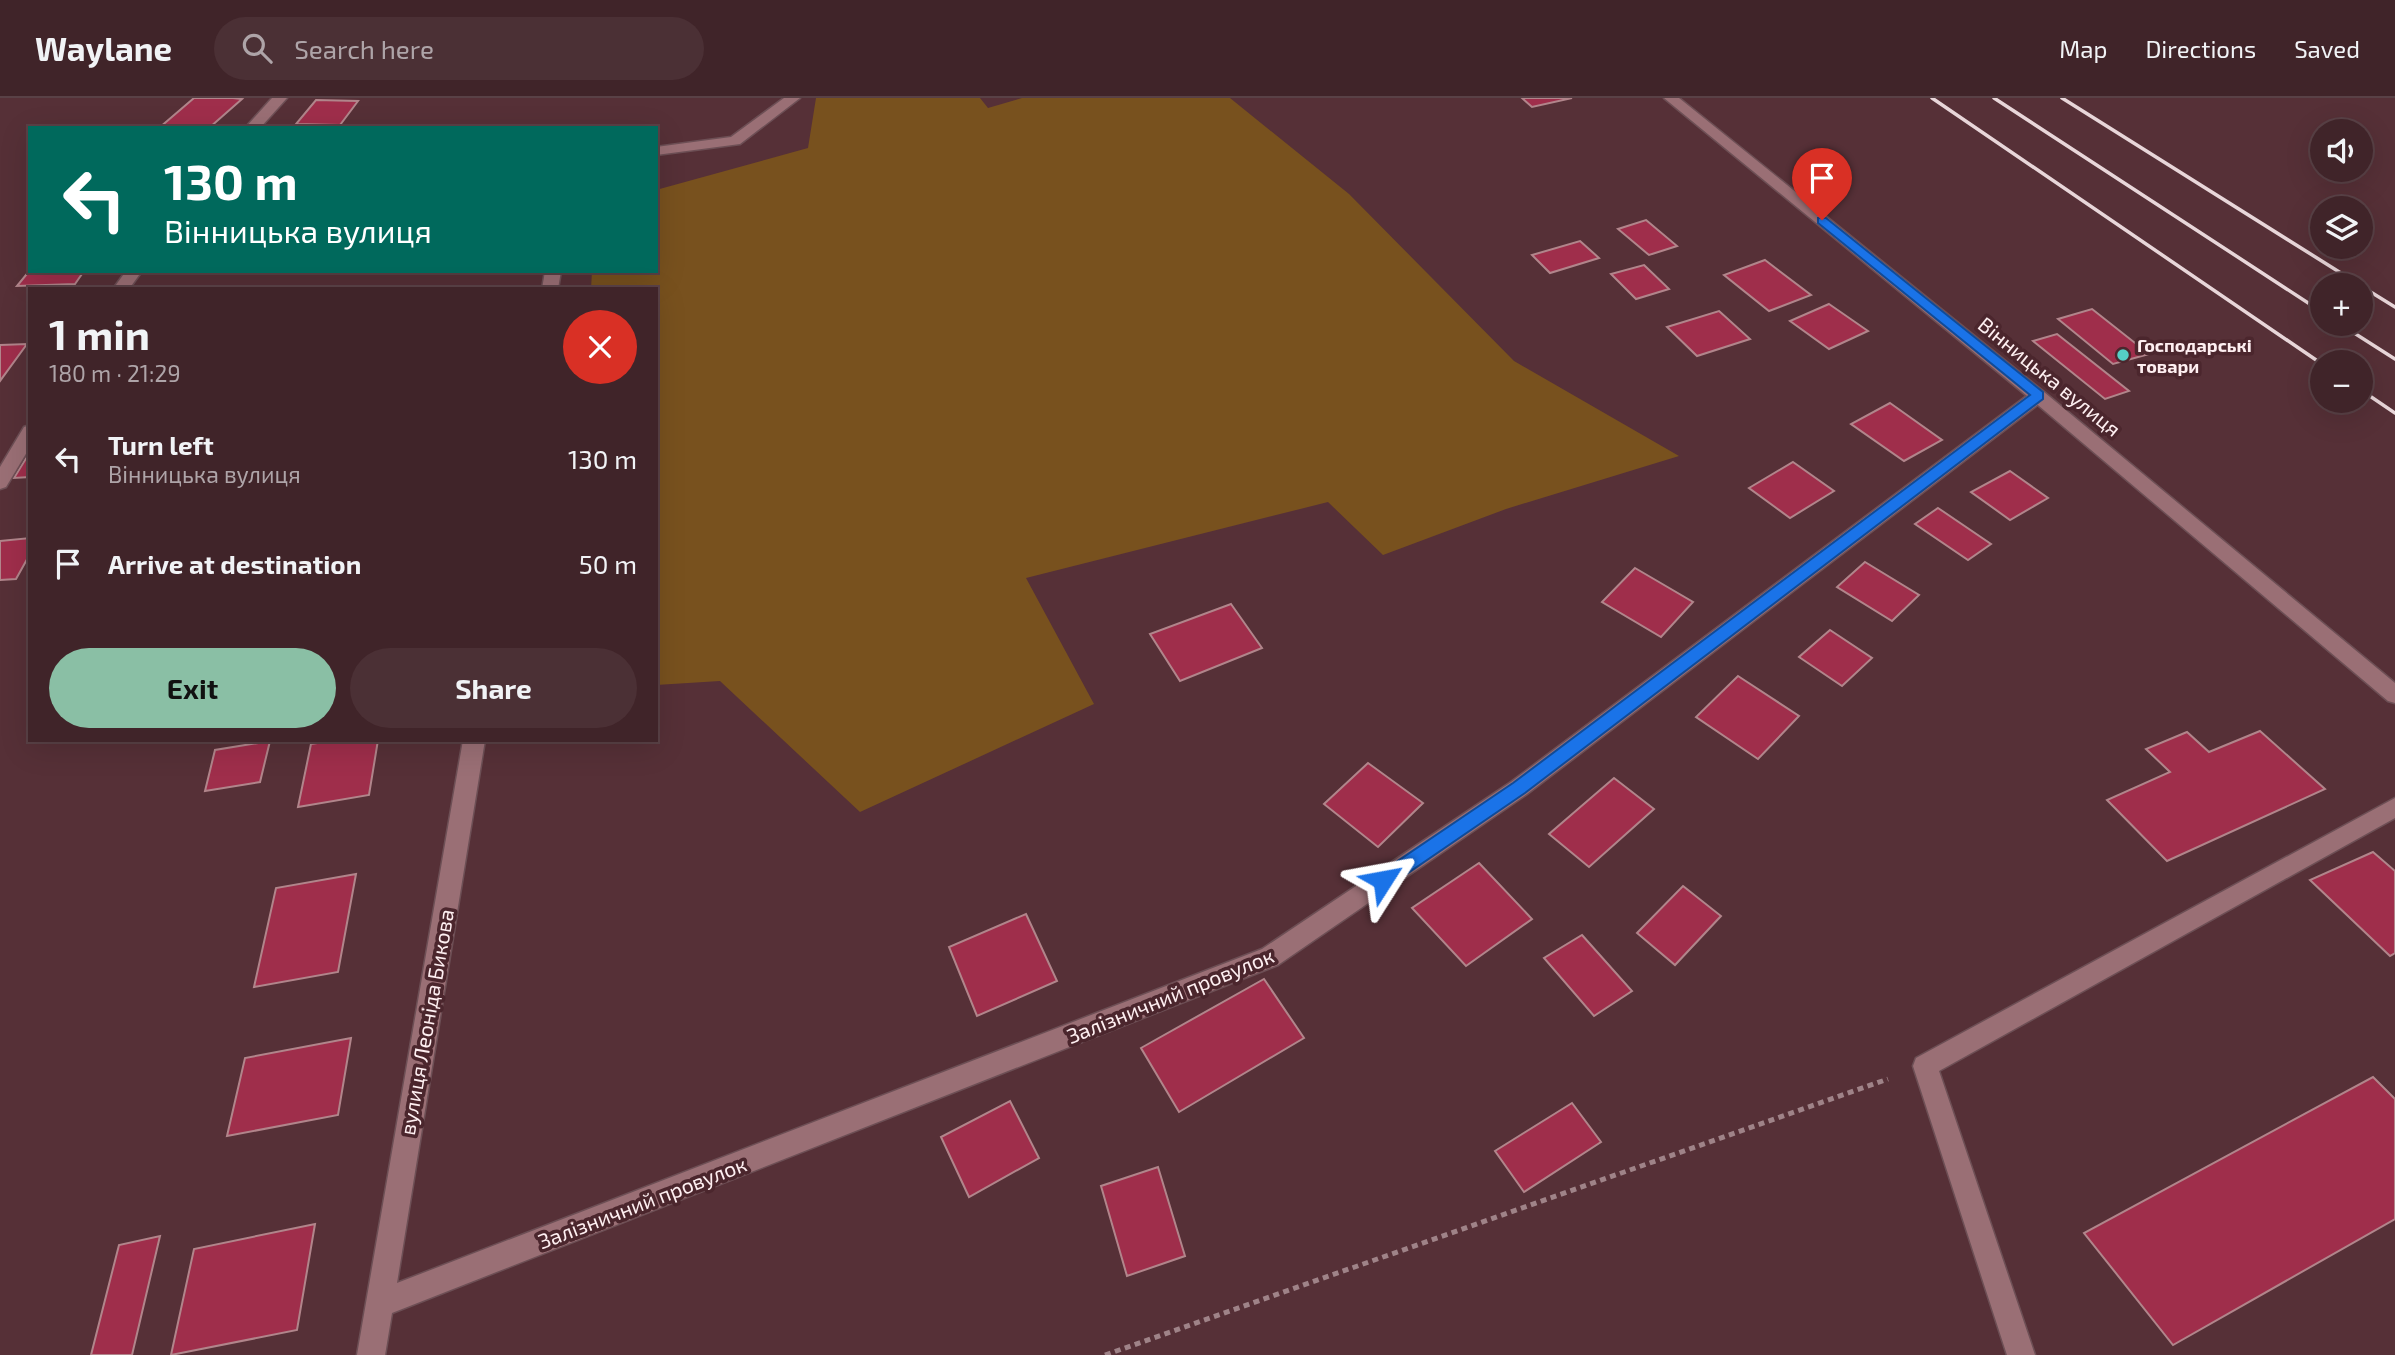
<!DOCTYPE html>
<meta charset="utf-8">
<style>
:root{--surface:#402429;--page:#4b3035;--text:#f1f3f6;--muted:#aea4a8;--line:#594146;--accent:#8abfa5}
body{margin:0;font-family:"Exo 2",sans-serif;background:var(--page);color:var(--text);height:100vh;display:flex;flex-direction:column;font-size:26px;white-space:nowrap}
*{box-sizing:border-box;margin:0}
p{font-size:23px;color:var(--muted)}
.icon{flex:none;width:38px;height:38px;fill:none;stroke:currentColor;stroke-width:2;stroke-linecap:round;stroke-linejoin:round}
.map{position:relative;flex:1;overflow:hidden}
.details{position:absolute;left:28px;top:189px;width:630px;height:455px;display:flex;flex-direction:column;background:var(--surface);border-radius:0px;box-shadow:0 7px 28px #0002,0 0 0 2px var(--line)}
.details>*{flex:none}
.guide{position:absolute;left:28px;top:28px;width:630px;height:147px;border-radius:0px;box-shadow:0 7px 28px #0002,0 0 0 2px var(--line);background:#00695c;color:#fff;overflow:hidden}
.controls{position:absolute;left:2310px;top:21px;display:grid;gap:14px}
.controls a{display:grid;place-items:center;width:63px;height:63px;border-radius:50%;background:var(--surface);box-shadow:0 7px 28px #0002,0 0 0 2px var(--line);font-size:35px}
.pin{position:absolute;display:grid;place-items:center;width:60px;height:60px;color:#fff;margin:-72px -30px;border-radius:50% 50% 50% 0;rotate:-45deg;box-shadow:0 0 7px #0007}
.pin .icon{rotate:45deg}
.me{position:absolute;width:77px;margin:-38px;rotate:56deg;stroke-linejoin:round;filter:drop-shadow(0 0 5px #0008)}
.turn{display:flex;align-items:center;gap:24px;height:147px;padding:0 21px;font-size:32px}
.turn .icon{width:91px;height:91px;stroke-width:2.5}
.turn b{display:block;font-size:49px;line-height:60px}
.round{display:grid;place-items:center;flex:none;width:74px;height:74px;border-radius:37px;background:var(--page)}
.summary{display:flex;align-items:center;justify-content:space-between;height:119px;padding:0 21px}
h1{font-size:42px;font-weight:700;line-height:52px}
.action{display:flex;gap:14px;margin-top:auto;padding:14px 21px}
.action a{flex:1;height:80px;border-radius:42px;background:var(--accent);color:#111;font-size:28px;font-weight:700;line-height:80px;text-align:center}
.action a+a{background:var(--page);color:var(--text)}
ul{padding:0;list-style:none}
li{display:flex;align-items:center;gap:21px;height:105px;padding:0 21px}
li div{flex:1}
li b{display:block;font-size:26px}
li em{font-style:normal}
header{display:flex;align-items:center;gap:42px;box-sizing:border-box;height:98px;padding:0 35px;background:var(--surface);border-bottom:2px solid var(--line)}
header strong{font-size:33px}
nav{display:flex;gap:38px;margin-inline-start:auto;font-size:24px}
.search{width:490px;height:63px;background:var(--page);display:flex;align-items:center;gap:18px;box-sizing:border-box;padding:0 24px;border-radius:38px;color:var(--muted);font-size:26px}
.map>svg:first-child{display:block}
.green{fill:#78511e}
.building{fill:#9f2e4b;stroke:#b1858b;stroke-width:2}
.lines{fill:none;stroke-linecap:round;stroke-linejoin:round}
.minor-casing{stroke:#6d4f55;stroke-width:3}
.tertiary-casing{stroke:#6d4f55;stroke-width:3}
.path{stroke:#9f8388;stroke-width:5;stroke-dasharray:6 4.5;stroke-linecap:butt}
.minor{fill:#9a6f75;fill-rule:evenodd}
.tertiary{fill:#9a6f75;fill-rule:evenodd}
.rail{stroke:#e8d6d9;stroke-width:3.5}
.route{fill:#1a73e8;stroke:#114b97;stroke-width:2}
.poi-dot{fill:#55cec6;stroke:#4b262d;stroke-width:2.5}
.labels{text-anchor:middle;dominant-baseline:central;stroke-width:7;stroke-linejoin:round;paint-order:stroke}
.far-poi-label{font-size:18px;font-weight:bold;fill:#feeff1;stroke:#4b262d;text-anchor:start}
.street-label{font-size:21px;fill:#feeff1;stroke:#4b262d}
</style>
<header>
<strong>Waylane</strong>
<div class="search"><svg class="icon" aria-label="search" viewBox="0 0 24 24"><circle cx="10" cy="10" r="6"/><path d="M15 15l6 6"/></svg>Search here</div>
<nav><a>Map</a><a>Directions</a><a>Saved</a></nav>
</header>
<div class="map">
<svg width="2395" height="1257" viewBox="0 0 2395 1257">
<rect width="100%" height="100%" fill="#563037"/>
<!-- green -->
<polygon class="green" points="816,0 980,0 988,10 1022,0 1230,0 1349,96 1514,263 1679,358 1506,411 1383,457 1328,404 1026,480 1094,606 860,714 720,583 656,587 656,191 591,191 592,173 656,173 656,92 808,50"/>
<!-- building -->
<g class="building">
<polygon points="194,0 233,0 242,1 209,30 159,30"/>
<polygon points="1522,0 1572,0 1532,9"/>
<polygon points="316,2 358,3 340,27 296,26"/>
<polygon points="1646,122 1677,148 1649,157 1618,131"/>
<polygon points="1580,143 1599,160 1550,175 1532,157"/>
<polygon points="1765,162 1811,197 1769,213 1724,177"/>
<polygon points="1644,167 1669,191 1636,201 1611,176"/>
<polygon points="30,172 30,173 84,173 75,186 17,188"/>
<polygon points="1829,206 1868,233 1829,251 1790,223"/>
<polygon points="2092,211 2149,256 2113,266 2058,221"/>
<polygon points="1719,213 1750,241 1697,258 1667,229"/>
<polygon points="2057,236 2129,293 2105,301 2033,243"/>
<polygon points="27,246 0,283 0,247"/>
<polygon points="1890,305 1942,342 1904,363 1851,326"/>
<polygon points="30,354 30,379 14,380"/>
<polygon points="1793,364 1834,393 1790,420 1749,390"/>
<polygon points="2010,373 2048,400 2010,422 1971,394"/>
<polygon points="1938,410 1991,446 1968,462 1915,426"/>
<polygon points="30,440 30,456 16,481 0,482 0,443"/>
<polygon points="1865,464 1919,497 1892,523 1837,489"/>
<polygon points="1635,470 1693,504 1661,539 1602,504"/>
<polygon points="1231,506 1262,550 1180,583 1150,536"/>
<polygon points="1830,532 1872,560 1842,588 1799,559"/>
<polygon points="1738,578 1799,618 1758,661 1696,619"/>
<polygon points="2260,633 2325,691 2167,763 2107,702 2170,674 2146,651 2187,634 2209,654"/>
<polygon points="336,642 378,642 369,697 298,709 311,646"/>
<polygon points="270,643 260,684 205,693 215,652"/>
<polygon points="1368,665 1423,705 1378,749 1324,706"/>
<polygon points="1614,680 1654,711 1589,769 1549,736"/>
<polygon points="2373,754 2395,773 2395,855 2390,858 2310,782"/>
<polygon points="1479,765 1532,821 1466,868 1412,810"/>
<polygon points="356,776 338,874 254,889 276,790"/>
<polygon points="1683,788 1721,818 1675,867 1637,835"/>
<polygon points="1026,816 1057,883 977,918 949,849"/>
<polygon points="1582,837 1632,893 1594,918 1544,860"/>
<polygon points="1264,881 1304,940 1179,1014 1141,950"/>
<polygon points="351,940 338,1017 227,1038 245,960"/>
<polygon points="2373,979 2395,1001 2395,1121 2173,1247 2084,1135"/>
<polygon points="1010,1003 1039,1060 969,1099 941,1039"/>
<polygon points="1572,1005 1601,1044 1524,1094 1495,1053"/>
<polygon points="1158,1069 1185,1158 1127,1178 1101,1088"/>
<polygon points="315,1126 297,1232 171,1257 194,1151"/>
<polygon points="160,1138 132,1257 91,1257 119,1147"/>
</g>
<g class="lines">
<!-- minor casing -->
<g class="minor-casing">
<g id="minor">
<polygon points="272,0 287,0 260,30 245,30"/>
<polygon points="784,0 800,0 740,46 656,57 656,49 731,39"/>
<polygon points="126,173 142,173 129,191 113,191"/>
<polygon points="545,173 561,173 558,191 542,191"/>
<polygon points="2038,292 2047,298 2044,302 1527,696 1278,867 392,1215 385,1257 357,1257 463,642 485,642 397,1185 1262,851 1511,684 2032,294"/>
<polygon points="30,327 30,349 6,389 0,391 0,369 24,329"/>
<polygon points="2395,700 2395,720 1939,973 2035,1257 2007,1257 1913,968 1916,960"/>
</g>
</g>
<!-- tertiary casing -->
<g class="tertiary-casing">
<polygon id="tertiary" points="1664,0 1679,0 2044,294 2395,585 2395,605 2388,603 2032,302"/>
</g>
<!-- path -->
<polyline class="path" points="1105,1257 1888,981"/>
<!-- minor -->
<use href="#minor" class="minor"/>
<!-- tertiary -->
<use href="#tertiary" class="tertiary"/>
<!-- rail -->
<g class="rail">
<polyline points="1932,0 2322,266"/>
<polyline points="1994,0 2322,214"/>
<polyline points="2062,0 2360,187"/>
<polyline points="2361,188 2395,209"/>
<polyline points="2340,226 2395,261"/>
<polyline points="2361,292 2395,315"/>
</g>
</g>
<!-- route -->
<polygon class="route" points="1818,120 1826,120 2043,294 2043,301 1525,695 1389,788 1383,790 1377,788 1375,782 1377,777 1513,685 2030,297 1818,125"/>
<!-- markers -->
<circle class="poi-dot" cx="2123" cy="257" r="7"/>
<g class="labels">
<!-- far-poi labels -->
<g class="far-poi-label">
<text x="2137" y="247">Господарські<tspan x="2137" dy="21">товари</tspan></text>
</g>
<!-- street labels -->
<g class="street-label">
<text transform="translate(2050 278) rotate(39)">Вінницька вулиця</text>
<text transform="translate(1170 897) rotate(-22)">Залізничний провулок</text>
<text transform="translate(426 924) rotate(-80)">вулиця Леоніда Бикова</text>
<text transform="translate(642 1104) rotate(-21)">Залізничний провулок</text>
</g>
</g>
</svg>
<div class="controls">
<a><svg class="icon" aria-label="sound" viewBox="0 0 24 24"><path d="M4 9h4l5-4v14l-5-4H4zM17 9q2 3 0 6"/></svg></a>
<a><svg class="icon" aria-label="layers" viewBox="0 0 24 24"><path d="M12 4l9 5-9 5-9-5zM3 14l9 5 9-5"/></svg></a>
<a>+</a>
<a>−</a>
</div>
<div class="pin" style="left:1822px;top:122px;background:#d93025"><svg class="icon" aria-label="arrive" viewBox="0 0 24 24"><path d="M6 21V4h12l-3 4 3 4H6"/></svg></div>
<svg class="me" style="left:1383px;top:782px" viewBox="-20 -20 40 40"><path d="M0-17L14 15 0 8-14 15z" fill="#1a73e8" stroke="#fff" stroke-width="4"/></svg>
<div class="guide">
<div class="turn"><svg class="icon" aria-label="left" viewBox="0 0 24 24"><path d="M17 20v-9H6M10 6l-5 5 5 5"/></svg><div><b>130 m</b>Вінницька вулиця</div></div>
</div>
<section class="details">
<div class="summary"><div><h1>1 min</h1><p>180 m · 21:29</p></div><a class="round" style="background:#d93025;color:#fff"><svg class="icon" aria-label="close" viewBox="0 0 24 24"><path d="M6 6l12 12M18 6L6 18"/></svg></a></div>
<ul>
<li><svg class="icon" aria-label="left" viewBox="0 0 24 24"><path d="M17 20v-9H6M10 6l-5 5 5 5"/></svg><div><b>Turn left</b><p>Вінницька вулиця</p></div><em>130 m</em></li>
<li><svg class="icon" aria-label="arrive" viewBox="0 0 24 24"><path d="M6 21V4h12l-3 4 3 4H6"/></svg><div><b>Arrive at destination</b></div><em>50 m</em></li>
</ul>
<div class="action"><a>Exit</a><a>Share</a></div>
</section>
</div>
